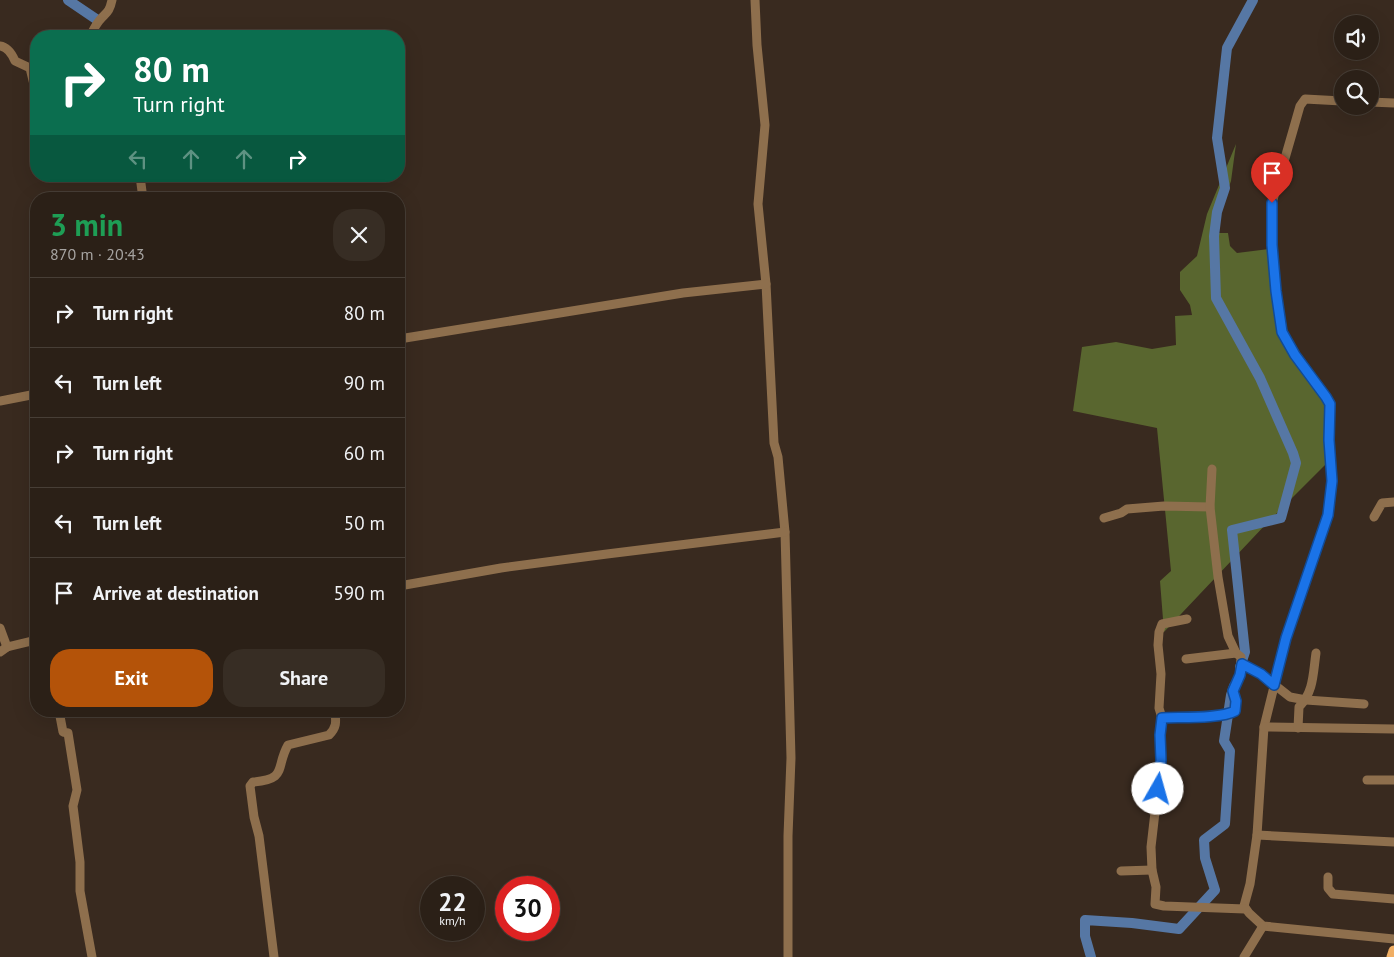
<!DOCTYPE html>
<meta charset="utf-8">
<style>
:root{--surface:#2b2017;--page:#372d24;--text:#f1f3f6;--muted:#a6a3a1;--line:#473e36;--accent:#b45309}
body{margin:0;font-family:"PT Sans",sans-serif;background:var(--page);color:var(--text);height:100vh;display:flex;flex-direction:column;font-size:19px;white-space:nowrap}
*{box-sizing:border-box;margin:0}
p{font-size:16px;color:var(--muted)}
.icon{flex:none;width:28px;height:28px;fill:none;stroke:currentColor;stroke-width:2;stroke-linecap:round;stroke-linejoin:round}
.map{position:relative;flex:1;overflow:hidden}
.panel{position:absolute;left:30px;top:192px;width:375px;height:525px;display:flex;flex-direction:column;background:var(--surface);border-radius:20px;box-shadow:0 5px 20px #0002,0 0 0 1px var(--line)}
.panel>*{flex:none}
.top-card{position:absolute;left:30px;top:30px;width:375px;height:152px;border-radius:20px;box-shadow:0 5px 20px #0002,0 0 0 1px var(--line);background:#0b6e4f;color:#fff;overflow:hidden}
.tools{position:absolute;left:1334px;top:15px;display:grid;gap:10px}
.tools a{display:grid;place-items:center;width:45px;height:45px;border-radius:50%;background:var(--surface);box-shadow:0 5px 20px #0002,0 0 0 1px var(--line);font-size:25px}
.speed{position:absolute;left:420px;top:876px;display:flex;gap:10px;font-size:25px;font-weight:700;text-align:center}
.speed>*{display:grid;place-content:center;width:65px;height:65px;border-radius:50%;background:var(--surface);box-shadow:0 5px 20px #0002,0 0 0 1px var(--line);line-height:1}
.speed small{font-size:12px;font-weight:400}
.speed .limit{border:8px solid #d22;background:#fff;color:#111}
.pin{position:absolute;display:grid;place-items:center;width:42px;height:42px;color:#fff;margin:-51px -21px;border-radius:50% 50% 50% 0;rotate:-45deg;box-shadow:0 0 5px #0007}
.pin .icon{rotate:45deg}
.me{position:absolute;width:55px;margin:-28px;rotate:7deg;stroke-linejoin:round;filter:drop-shadow(0 0 4px #0008)}
.turn{display:flex;align-items:center;gap:18px;height:105px;padding:0 20px;font-size:22px}
.turn .icon{width:65px;height:65px;stroke-width:2.5}
.turn b{display:block;font-size:35px;line-height:42px}
.lanes{display:flex;align-items:center;height:48px;padding:0 20px;background:#0003;justify-content:center;gap:25px;direction:ltr}
.lanes .off{opacity:.35}
.round{display:grid;place-items:center;flex:none;width:52px;height:52px;border-radius:20px;background:var(--page)}
.headline{display:flex;align-items:center;justify-content:space-between;height:85px;padding:0 20px}
h1{font-size:30px;font-weight:800;line-height:38px;color:#1e9e55}
.cta{display:flex;gap:10px;margin-top:auto;padding:10px 20px}
.cta a{flex:1;height:58px;border-radius:20px;background:var(--accent);color:#fff;font-size:20px;font-weight:800;line-height:58px;text-align:center}
.cta a+a{background:var(--page);color:var(--text)}
ul{padding:0;list-style:none}
li{display:flex;align-items:center;gap:15px;height:70px;padding:0 20px;border-top:1px solid var(--line)}
li div{flex:1}
li b{display:block;font-size:19px}
li em{font-style:normal}
.map>svg:first-child{display:block}
.forest{fill:#59662f}
.lines{fill:none;stroke-linecap:round;stroke-linejoin:round}
.river{stroke:#5677a4;stroke-width:10}
.minor{stroke:#8e6f4d;stroke-width:9}
.major{stroke:#f0ae64;stroke-width:11}
.route-casing{stroke:#114b97;stroke-width:12}
.route{stroke:#1a73e8;stroke-width:9}
</style>
<div class="map">
<svg width="1394" height="957" viewBox="0 0 1394 957">
<rect width="100%" height="100%" fill="#392a1f"/>
<!-- forest -->
<polygon class="forest" points="1236,144 1231,181 1216,223 1215,233 1228,233 1230,246 1237,253 1269,249 1281,333 1328,404 1327,463 1268,522 1164,632 1160,581 1171,571 1157,428 1073,411 1082,347 1116,342 1152,349 1176,345 1175,316 1192,315 1190,305 1180,290 1180,272 1197,256 1207,214"/>
<g class="lines">
<!-- river -->
<g class="river">
<polyline points="68,0 96,19"/>
<polyline points="1240,667 1245,652 1232,530 1281,518 1296,463 1293,453 1260,378 1216,298 1214,236 1217,212 1225,188 1217,138 1227,48 1253,0"/>
<polyline points="1091,957 1085,936 1085,920 1132,923 1179,929 1215,890 1205,858 1204,840 1225,824 1230,751 1224,741 1231,695 1234,686"/>
</g>
<!-- minor -->
<g class="minor">
<polyline points="755,0 757,45 765,125 758,204 766,284 774,443 778,457 785,532 791,758 788,836 788,957"/>
<path d="M90,36c3,-5 5,-10 9,-15 7,-9 10,-7 13,-21"/>
<path d="M0,46c8,1 12,8 15,15l15,7 6,25"/>
<polyline points="1342,101 1305,99 1300,106 1292,134 1272,203 1272,245 1276,291 1283,332 1295,355 1326,397 1331,404 1329,441 1332,481 1331,495 1328,515 1286,638 1264,727 1257,835 1250,884 1244,906 1249,913 1263,926 1394,939"/>
<polyline points="1370,102 1394,103"/>
<polyline points="140,176 143,199"/>
<polyline points="399,339 683,293 766,284"/>
<polyline points="0,401 36,394"/>
<polyline points="1374,517 1382,503 1394,502"/>
<polyline points="1104,518 1121,513 1127,509 1164,506 1210,507"/>
<polyline points="399,586 501,568 607,554 785,532"/>
<polyline points="1187,619 1162,624 1159,632 1158,645 1161,674 1159,708 1162,718 1160,735 1161,760 1151,847 1152,870 1156,887 1155,904 1164,906 1245,909"/>
<polyline points="0,628 7,647"/>
<polyline points="0,652 7,647 36,640"/>
<polyline points="1186,659 1236,653"/>
<polyline points="1241,664 1261,674 1290,697 1306,700 1364,704"/>
<polyline points="59,711 63,732 68,733 77,790 73,806 80,862 80,891 92,957"/>
<path d="M1162,718c19,-2 58,1 73,-7l1,-10 -3,-10 7,-16 1,-18 -5,-4 -8,-17 -10,-59 -8,-70 2,-38"/>
<polyline points="1264,727 1394,729"/>
<path d="M1298,728l1,-21c15,-15 14,-34 17,-54"/>
<polyline points="1367,780 1394,780"/>
<polyline points="1257,835 1394,842"/>
<polyline points="1121,871 1152,870"/>
<polyline points="1328,877 1328,888 1333,894 1394,899"/>
<path d="M274,957l-15,-121 -5,-19 -4,-31 3,-4c35,-3 22,-14 35,-37l41,-10c8,-8 7,-13 6,-24"/>
<polyline points="1244,957 1263,926"/>
</g>
<!-- major -->
<polyline class="major" points="1392,957 1394,951"/>
</g>
<g class="lines">
<!-- route casing -->
<g class="route-casing">
<path id="route" d="M1158,789l3,-29 -1,-25 2,-17c18,-1 59,1 73,-7l1,-10 -3,-10 7,-16 2,-11 19,10 13,11 12,-47 42,-123 4,-34 -3,-41 1,-36 -4,-7 -31,-42 -13,-23 -6,-41 -4,-46v-42"/>
</g>
<!-- route -->
<use href="#route" class="route"/>
</g>
</svg>
<div class="tools">
<a><svg class="icon" aria-label="sound" viewBox="0 0 24 24"><path d="M4 9h4l5-4v14l-5-4H4zM17 9q2 3 0 6"/></svg></a>
<a><svg class="icon" aria-label="search" viewBox="0 0 24 24"><circle cx="10" cy="10" r="6"/><path d="M15 15l6 6"/></svg></a>
</div>
<div class="speed"><div>22<small>km/h</small></div><div class="limit">30</div></div>
<div class="pin" style="left:1272px;top:203px;background:#d93025"><svg class="icon" aria-label="arrive" viewBox="0 0 24 24"><path d="M6 21V4h12l-3 4 3 4H6"/></svg></div>
<svg class="me" style="left:1158px;top:789px" viewBox="-20 -20 40 40"><circle r="19" fill="#fff"/><path d="M0-13L10 11 0 6-10 11z" fill="#1a73e8"/></svg>
<div class="top-card">
<div class="turn"><svg class="icon" aria-label="right" viewBox="0 0 24 24"><path d="M7 20v-9h11M14 6l5 5-5 5"/></svg><div><b>80 m</b>Turn right</div></div>
<div class="lanes"><svg class="icon off" aria-label="left" viewBox="0 0 24 24"><path d="M17 20v-9H6M10 6l-5 5 5 5"/></svg><svg class="icon off" aria-label="ahead" viewBox="0 0 24 24"><path d="M12 20V5M6 11l6-6 6 6"/></svg><svg class="icon off" aria-label="ahead" viewBox="0 0 24 24"><path d="M12 20V5M6 11l6-6 6 6"/></svg><svg class="icon" aria-label="right" viewBox="0 0 24 24"><path d="M7 20v-9h11M14 6l5 5-5 5"/></svg></div>
</div>
<section class="panel">
<div class="headline"><div><h1>3 min</h1><p>870 m · 20:43</p></div><a class="round"><svg class="icon" aria-label="close" viewBox="0 0 24 24"><path d="M6 6l12 12M18 6L6 18"/></svg></a></div>
<ul>
<li><svg class="icon" aria-label="right" viewBox="0 0 24 24"><path d="M7 20v-9h11M14 6l5 5-5 5"/></svg><div><b>Turn right</b></div><em>80 m</em></li>
<li><svg class="icon" aria-label="left" viewBox="0 0 24 24"><path d="M17 20v-9H6M10 6l-5 5 5 5"/></svg><div><b>Turn left</b></div><em>90 m</em></li>
<li><svg class="icon" aria-label="right" viewBox="0 0 24 24"><path d="M7 20v-9h11M14 6l5 5-5 5"/></svg><div><b>Turn right</b></div><em>60 m</em></li>
<li><svg class="icon" aria-label="left" viewBox="0 0 24 24"><path d="M17 20v-9H6M10 6l-5 5 5 5"/></svg><div><b>Turn left</b></div><em>50 m</em></li>
<li><svg class="icon" aria-label="arrive" viewBox="0 0 24 24"><path d="M6 21V4h12l-3 4 3 4H6"/></svg><div><b>Arrive at destination</b></div><em>590 m</em></li>
</ul>
<div class="cta"><a>Exit</a><a>Share</a></div>
</section>
</div>
